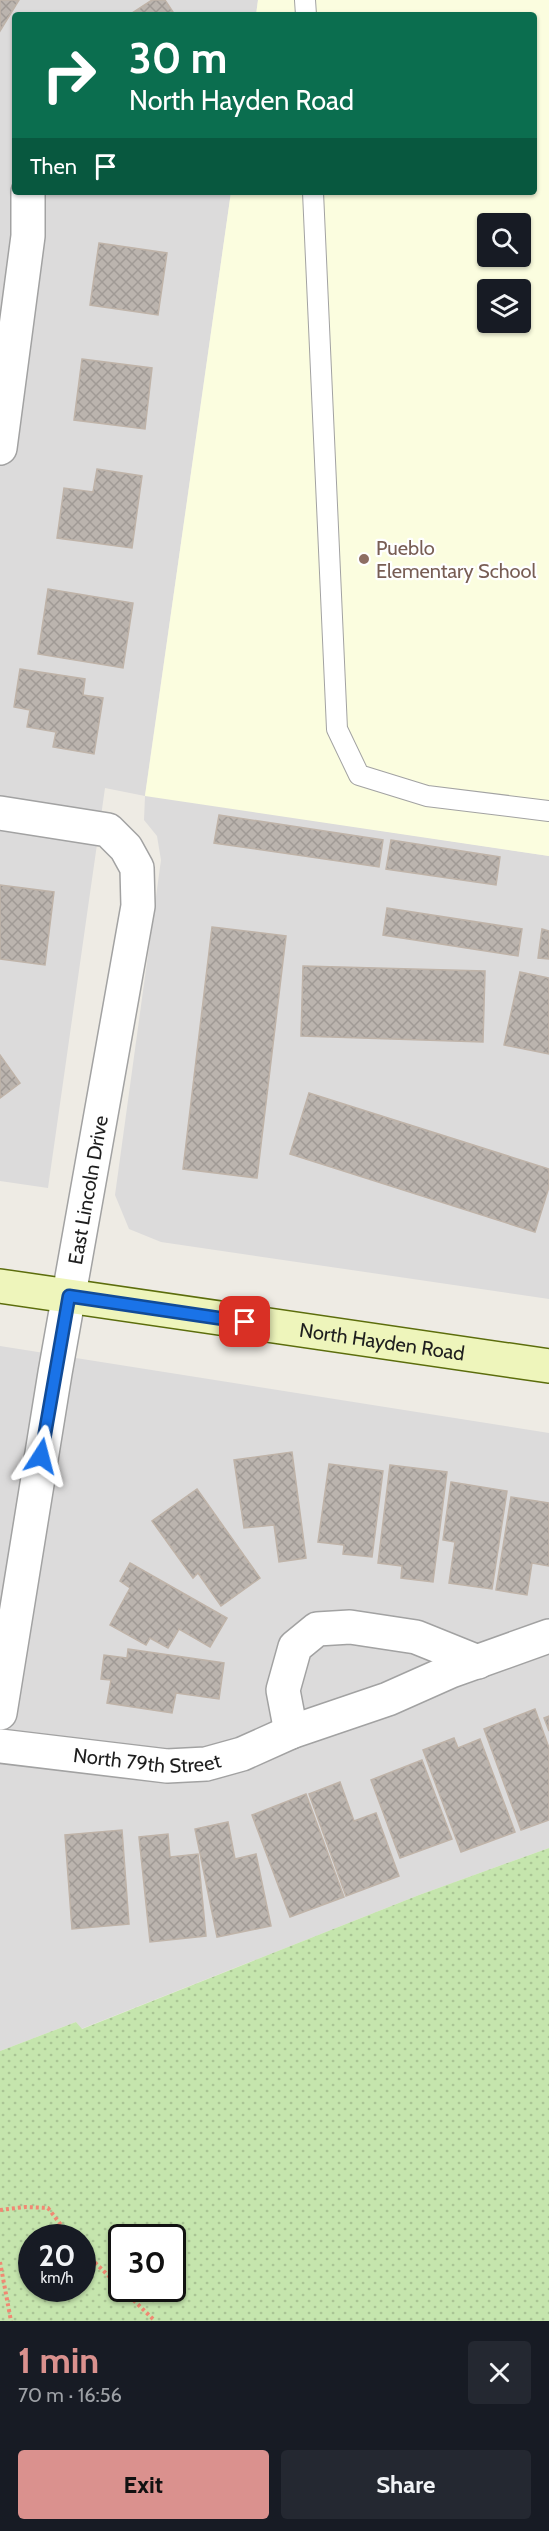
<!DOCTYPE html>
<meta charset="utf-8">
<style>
:root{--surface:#171b24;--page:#242831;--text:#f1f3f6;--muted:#9ea1a6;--accent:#da918e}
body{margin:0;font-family:Cabin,sans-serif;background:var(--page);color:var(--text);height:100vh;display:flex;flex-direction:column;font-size:22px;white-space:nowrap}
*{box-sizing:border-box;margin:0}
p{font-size:20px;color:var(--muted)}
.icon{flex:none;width:33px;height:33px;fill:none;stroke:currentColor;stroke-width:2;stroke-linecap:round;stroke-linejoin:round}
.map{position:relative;height:2321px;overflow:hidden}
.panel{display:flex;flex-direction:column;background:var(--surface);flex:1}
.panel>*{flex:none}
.top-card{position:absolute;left:12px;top:12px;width:525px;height:183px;border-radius:6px;box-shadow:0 2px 4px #0004;background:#0b6e4f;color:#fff;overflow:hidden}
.buttons{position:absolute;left:477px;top:213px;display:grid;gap:12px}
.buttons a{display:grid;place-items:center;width:54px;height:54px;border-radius:6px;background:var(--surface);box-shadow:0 2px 4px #0004;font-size:30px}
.speed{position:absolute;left:18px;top:2224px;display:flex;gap:12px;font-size:30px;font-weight:700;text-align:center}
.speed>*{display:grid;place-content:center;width:78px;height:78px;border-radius:50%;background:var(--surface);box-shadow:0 2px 4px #0004;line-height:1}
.speed small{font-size:15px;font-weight:400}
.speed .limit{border:3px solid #111;border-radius:9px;background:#fff;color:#111}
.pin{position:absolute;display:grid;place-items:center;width:51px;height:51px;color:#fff;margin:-26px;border-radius:12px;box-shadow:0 3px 9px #0006}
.me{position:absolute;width:66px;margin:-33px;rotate:9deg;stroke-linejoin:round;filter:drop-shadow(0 0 4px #0008)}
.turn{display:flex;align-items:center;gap:21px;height:126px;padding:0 18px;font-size:27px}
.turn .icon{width:78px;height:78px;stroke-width:2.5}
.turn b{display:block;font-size:42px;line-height:51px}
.then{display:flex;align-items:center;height:57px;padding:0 18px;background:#0003;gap:12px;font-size:22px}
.round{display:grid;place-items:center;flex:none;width:63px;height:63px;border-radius:6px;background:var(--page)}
.headline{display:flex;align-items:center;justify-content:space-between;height:102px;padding:0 18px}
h1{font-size:36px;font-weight:700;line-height:45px;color:var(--accent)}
.action{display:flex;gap:12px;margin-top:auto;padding:12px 18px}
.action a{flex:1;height:69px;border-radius:6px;background:var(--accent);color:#111;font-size:24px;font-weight:700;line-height:69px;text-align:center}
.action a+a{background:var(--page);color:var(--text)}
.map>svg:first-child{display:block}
.residential{fill:#dcdbdb}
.education{fill:#fbfddf;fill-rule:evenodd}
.grass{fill:url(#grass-dots);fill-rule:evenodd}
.building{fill:url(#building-cross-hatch);stroke:#bfb3a8;stroke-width:1.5}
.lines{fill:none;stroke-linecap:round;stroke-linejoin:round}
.lane-casing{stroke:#a2a2a2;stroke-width:22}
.street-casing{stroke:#a2a2a2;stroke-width:36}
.secondary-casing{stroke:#5c6d0c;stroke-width:36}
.path{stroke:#f08973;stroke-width:4;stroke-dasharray:3 3;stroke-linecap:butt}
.lane{stroke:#fff;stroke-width:20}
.street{stroke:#fff;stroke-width:33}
.secondary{stroke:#eef5bb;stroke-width:33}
.route-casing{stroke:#114b97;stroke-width:15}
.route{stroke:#1a73e8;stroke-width:10}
.education-dot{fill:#8d6e63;stroke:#fff;stroke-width:2}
.labels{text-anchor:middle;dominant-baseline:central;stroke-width:4.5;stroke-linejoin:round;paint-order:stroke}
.education-label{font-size:20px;fill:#785e54;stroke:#fff;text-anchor:start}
.street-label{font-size:20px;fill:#1e1e1e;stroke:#fff}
</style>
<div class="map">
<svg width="549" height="2321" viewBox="0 0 549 2321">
<defs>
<pattern id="grass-dots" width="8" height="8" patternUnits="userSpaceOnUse" patternTransform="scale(1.5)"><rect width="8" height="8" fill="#c5e5ad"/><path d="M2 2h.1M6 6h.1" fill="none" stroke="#a9c494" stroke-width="1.8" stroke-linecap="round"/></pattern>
<pattern id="building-cross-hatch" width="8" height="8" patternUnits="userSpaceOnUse" patternTransform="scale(1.5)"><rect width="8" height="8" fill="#bbb4ae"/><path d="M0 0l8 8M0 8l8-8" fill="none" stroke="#a09a95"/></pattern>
</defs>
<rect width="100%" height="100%" fill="#eeebe4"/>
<!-- residential -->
<g class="residential">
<polygon points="0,0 258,0 256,15 15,15 15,192 231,192 145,795 549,856 549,1299 161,1242 129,1229 115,1195 161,860 157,836 144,820 145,796 105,788 48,1188 0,1181"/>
<polygon points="0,1346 549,1433 549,1848 419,1895 81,2029 76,2022 0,2051"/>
</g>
<!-- education -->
<path class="education" d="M258,0h291v856l-404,-60 86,-604h303v-177h-278zM488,224h32v32h-32zM488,290h32v32h-32z"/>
<!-- grass -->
<path class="grass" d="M549,1848v473h-549v-270l76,-29 6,7 337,-134zM32,2238h50v51h-50zM122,2238h50v51h-50z"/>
<!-- building -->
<g class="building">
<polygon points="0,0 19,0 0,31"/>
<polygon points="152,0 165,0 175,15 129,15"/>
<polygon points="99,243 167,253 158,315 90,305"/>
<polygon points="82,359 152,368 145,429 74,420"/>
<polygon points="97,469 142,476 132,548 57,538 64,488 93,492"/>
<polygon points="48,589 133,603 123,668 38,654"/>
<polygon points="20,669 85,679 83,695 103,698 94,754 53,747 56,732 27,727 30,710 14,707"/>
<polygon points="219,815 383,840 379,867 214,843"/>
<polygon points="391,840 500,857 496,885 386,869"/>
<polygon points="0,885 54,892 45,965 0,959"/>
<polygon points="387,908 522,929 518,956 383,935"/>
<polygon points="212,927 286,936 257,1178 183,1169"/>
<polygon points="542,929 549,931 549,959 538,958"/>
<polygon points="303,966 485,971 483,1042 301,1036"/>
<polygon points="520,972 549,978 549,1054 504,1045"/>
<polygon points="0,1055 20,1083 0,1098"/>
<polygon points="309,1093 549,1169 549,1187 535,1232 290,1154"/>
<polygon points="292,1452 306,1558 279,1562 274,1525 244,1528 234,1460"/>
<polygon points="329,1464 383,1471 372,1557 343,1554 344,1545 318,1542"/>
<polygon points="390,1465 447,1472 433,1582 401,1578 402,1566 378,1563"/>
<polygon points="451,1482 507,1491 492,1589 449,1583 455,1542 443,1540"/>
<polygon points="197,1489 260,1578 221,1606 198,1573 193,1578 152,1521"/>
<polygon points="511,1497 549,1503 549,1566 532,1563 527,1595 496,1590"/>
<polygon points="130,1563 227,1618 210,1647 179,1629 168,1648 150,1638 146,1645 110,1625 130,1588 120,1581"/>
<polygon points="128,1649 224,1663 219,1699 176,1693 172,1713 107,1703 111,1680 101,1679 104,1655 127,1658"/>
<polygon points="535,1709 549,1748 549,1820 521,1830 484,1729"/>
<polygon points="549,1716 549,1731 544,1718"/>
<polygon points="454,1738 458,1748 480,1739 515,1832 461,1852 423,1750"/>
<polygon points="422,1760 452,1839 400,1858 371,1780"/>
<polygon points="340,1782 354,1821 376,1813 399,1876 346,1896 309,1794"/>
<polygon points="306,1794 344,1897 290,1917 252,1815"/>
<polygon points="228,1822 235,1859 256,1854 271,1926 217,1937 195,1829"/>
<polygon points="122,1830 129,1924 72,1929 65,1835"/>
<polygon points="168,1834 170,1857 198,1854 206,1936 150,1942 139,1837"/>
</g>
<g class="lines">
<!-- lane casing -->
<g class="lane-casing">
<g id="lane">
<polyline points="305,0 306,15"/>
<polyline points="313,192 337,729 359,775 427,796 549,811"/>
</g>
</g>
<!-- street casing -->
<g class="street-casing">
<g id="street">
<polyline points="0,448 28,236 28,192"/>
<polyline points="0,813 108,830 126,848 137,868 138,906 55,1373 0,1713"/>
<polyline points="291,1732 283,1690 295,1647 317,1629 350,1627 416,1637 478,1662"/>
<path id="s1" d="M0,1746l167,20 39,-2 36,-10 49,-22 97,-33 63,-28 98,-35"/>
</g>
</g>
<!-- secondary casing -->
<g class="secondary-casing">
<g id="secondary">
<path id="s2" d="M0,1286l549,80"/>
</g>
</g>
<!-- path -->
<g class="path">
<polyline points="0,2210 25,2207 48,2208 71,2238"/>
<polyline points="82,2250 155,2321"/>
<polyline points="0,2262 11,2321"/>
</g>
<!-- lane -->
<use href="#lane" class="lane"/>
<!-- street -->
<use href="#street" class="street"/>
<!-- secondary -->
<use href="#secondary" class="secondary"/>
</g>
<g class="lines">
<!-- route casing -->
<g class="route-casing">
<polyline id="route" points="41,1456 69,1296 245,1322"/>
</g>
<!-- route -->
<use href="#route" class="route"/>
</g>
<!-- markers -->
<circle class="education-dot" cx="364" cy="559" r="6"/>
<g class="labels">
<!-- education labels -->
<g class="education-label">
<text x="376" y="548">Pueblo<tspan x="376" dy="23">Elementary School</tspan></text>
</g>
<!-- street labels -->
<g class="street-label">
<text transform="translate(88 1190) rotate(-80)">East Lincoln Drive</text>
<text stroke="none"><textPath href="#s2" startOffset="386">North Hayden Road</textPath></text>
<text stroke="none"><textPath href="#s1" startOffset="148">North 79th Street</textPath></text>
</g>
</g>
</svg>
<div class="buttons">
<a><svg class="icon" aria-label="search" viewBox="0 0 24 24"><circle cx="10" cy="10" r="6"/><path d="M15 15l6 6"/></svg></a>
<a><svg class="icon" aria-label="layers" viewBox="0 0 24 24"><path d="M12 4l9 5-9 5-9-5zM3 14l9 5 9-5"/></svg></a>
</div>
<div class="speed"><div>20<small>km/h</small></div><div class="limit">30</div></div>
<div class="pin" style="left:245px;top:1322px;background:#d93025"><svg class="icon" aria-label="arrive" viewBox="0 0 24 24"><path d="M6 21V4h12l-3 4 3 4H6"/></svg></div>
<svg class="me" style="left:41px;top:1456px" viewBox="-20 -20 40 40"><path d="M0-17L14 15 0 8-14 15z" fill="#1a73e8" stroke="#fff" stroke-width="4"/></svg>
<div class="top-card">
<div class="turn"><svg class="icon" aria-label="right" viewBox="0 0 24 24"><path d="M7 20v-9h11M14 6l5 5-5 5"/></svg><div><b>30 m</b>North Hayden Road</div></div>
<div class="then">Then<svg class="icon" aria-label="arrive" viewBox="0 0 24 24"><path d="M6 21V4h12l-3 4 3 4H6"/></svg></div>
</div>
</div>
<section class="panel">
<div class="headline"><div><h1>1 min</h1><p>70 m · 16:56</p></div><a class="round"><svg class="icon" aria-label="close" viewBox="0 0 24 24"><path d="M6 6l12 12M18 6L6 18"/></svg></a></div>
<div class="action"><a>Exit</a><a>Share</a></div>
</section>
